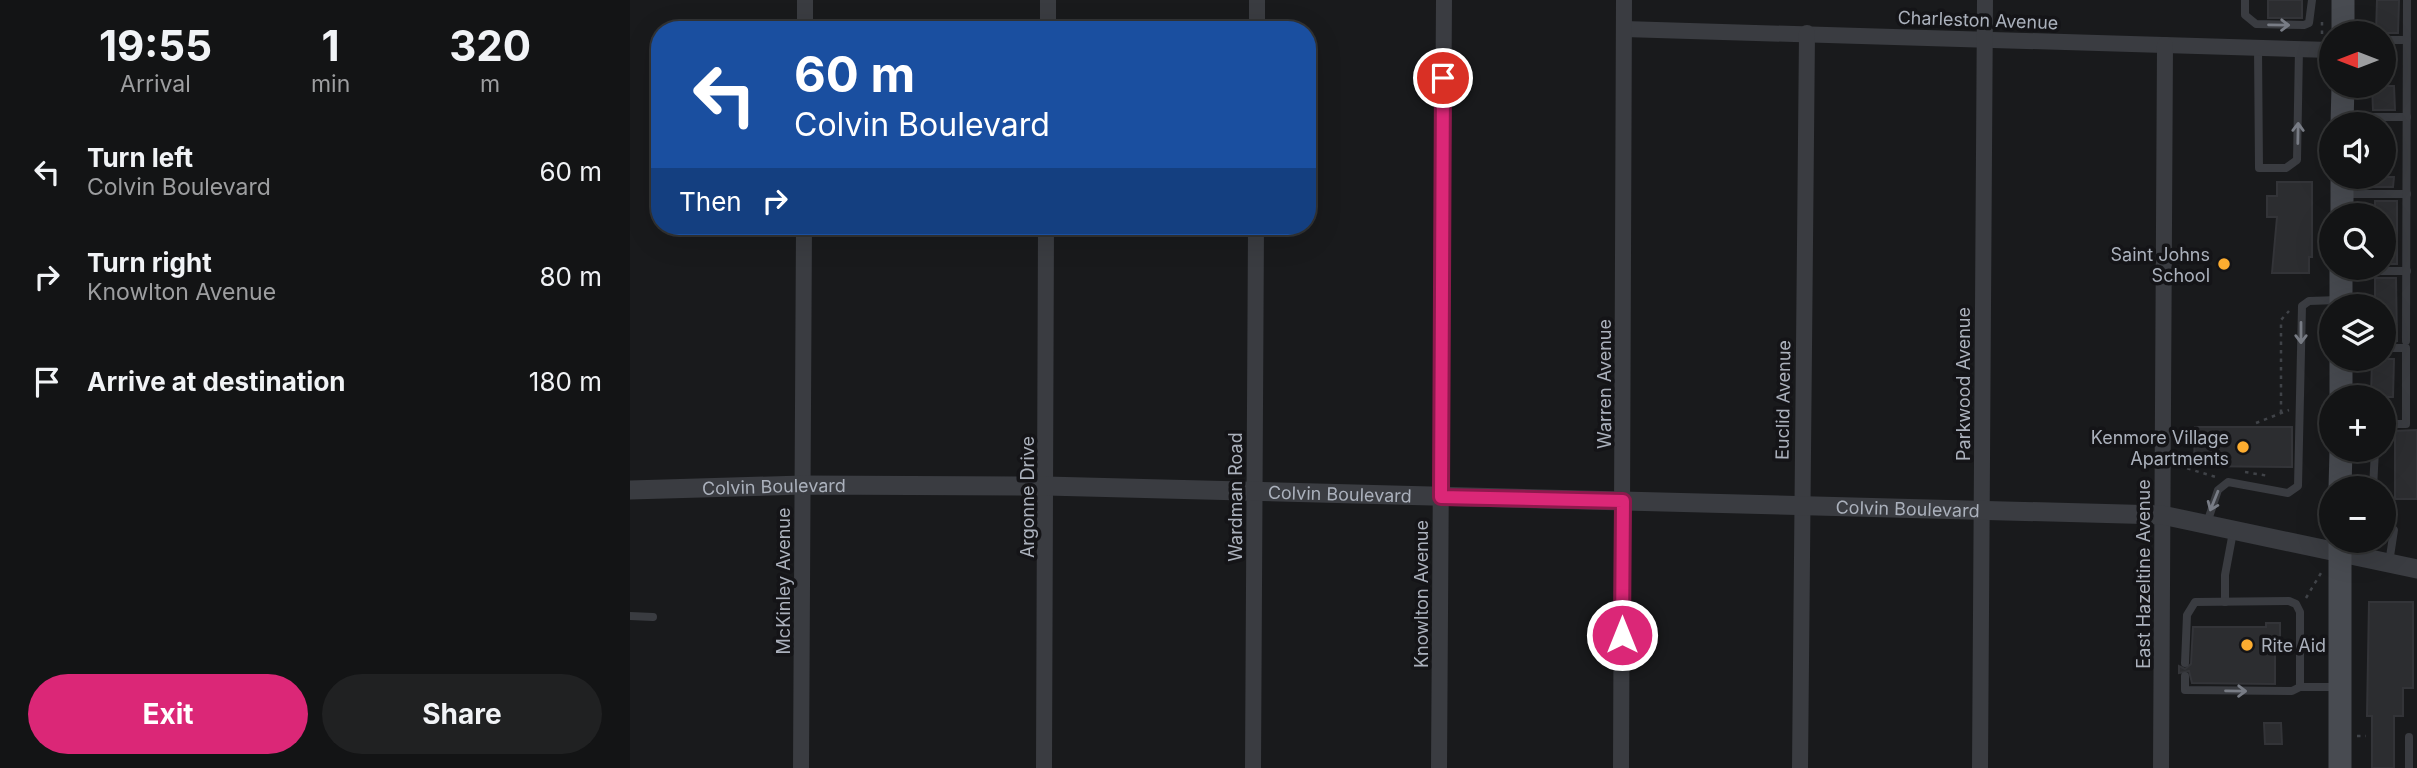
<!DOCTYPE html>
<meta charset="utf-8">
<style>
:root{--surface:#131415;--page:#202122;--text:#f1f3f6;--muted:#9d9ea0;--line:#323334;--accent:#db2777}
body{margin:0;font-family:Inter,sans-serif;background:var(--page);color:var(--text);height:100vh;display:flex;flex-direction:column;font-size:26px;white-space:nowrap}
*{box-sizing:border-box;margin:0}
p{font-size:23px;color:var(--muted)}
.icon{flex:none;width:38px;height:38px;fill:none;stroke:currentColor;stroke-width:2;stroke-linecap:round;stroke-linejoin:round}
.map{position:relative;flex:1;overflow:hidden}
.side{display:flex;flex-direction:column;background:var(--surface);width:630px}
.side>*{flex:none}
.banner{position:absolute;left:21px;top:21px;width:665px;height:214px;border-radius:28px;box-shadow:0 7px 28px #0002,0 0 0 2px var(--line);background:#1a4fa0;color:#fff;overflow:hidden}
.needle{width:46px;rotate:270deg}
.buttons{position:absolute;left:1689px;top:21px;display:grid;gap:14px}
.buttons a{display:grid;place-items:center;width:77px;height:77px;border-radius:50%;background:var(--surface);box-shadow:0 7px 28px #0002,0 0 0 2px var(--line);font-size:35px}
.pin{position:absolute;display:grid;place-items:center;width:60px;height:60px;color:#fff;margin:-30px;border:4px solid #fff;border-radius:50%;box-shadow:0 2px 7px #0007}
.me{position:absolute;width:77px;margin:-38px;rotate:0deg;stroke-linejoin:round;filter:drop-shadow(0 0 5px #0008)}
.turn{display:flex;align-items:center;gap:24px;height:147px;padding:0 28px;font-size:32px}
.turn .icon{width:91px;height:91px;stroke-width:2.5}
.turn b{display:block;font-size:49px;line-height:60px}
.then{display:flex;align-items:center;height:66px;padding:0 28px;background:#0003;gap:14px;font-size:26px}
.eta{display:flex;justify-content:space-evenly;align-items:center;height:119px;text-align:center}
.eta b{font-size:42px;font-weight:700;line-height:49px}
.cta{display:flex;gap:14px;margin-top:auto;padding:14px 28px}
.cta a{flex:1;height:80px;border-radius:42px;background:var(--accent);color:#fff;font-size:28px;font-weight:700;line-height:80px;text-align:center}
.cta a+a{background:var(--page);color:var(--text)}
ul{padding:0;list-style:none}
li{display:flex;align-items:center;gap:21px;height:105px;padding:0 28px}
li div{flex:1}
li b{display:block;font-size:26px}
li em{font-style:normal}
main{display:flex;flex:1;min-height:0}
.map>svg:first-child{display:block}
.building{fill:#2c2d30;stroke:#333438;stroke-width:2}
.lines{fill:none;stroke-linecap:round;stroke-linejoin:round}
.path{stroke:#404348;stroke-width:2.5;stroke-dasharray:3.5 5;stroke-linecap:butt}
.service{stroke:#3a3c41;stroke-width:8}
.minor{stroke:#3a3c41;stroke-width:16}
.tertiary{stroke:#3a3c41;stroke-width:19}
.secondary{stroke:#484b51;stroke-width:23}
.oneway{stroke:#787c85}
.route-casing{stroke:#8e194d;stroke-width:18}
.route{stroke:#db2777;stroke-width:12}
.poi-dot{fill:#fdad30;stroke:#141417;stroke-width:2.5}
.labels{text-anchor:middle;dominant-baseline:central;stroke-width:7;stroke-linejoin:round;paint-order:stroke}
.street-label{font-size:18px;fill:#abb1bc;stroke:#141417}
.poi-label{font-size:18px;fill:#abb1bc;stroke:#141417;text-anchor:end}
</style>
<main>
<section class="side">
<div class="eta">
<div><b>19:55</b><p>Arrival</p></div>
<div><b>1</b><p>min</p></div>
<div><b>320</b><p>m</p></div>
</div>
<ul>
<li><svg class="icon" aria-label="left" viewBox="0 0 24 24"><path d="M17 20v-9H6M10 6l-5 5 5 5"/></svg><div><b>Turn left</b><p>Colvin Boulevard</p></div><em>60 m</em></li>
<li><svg class="icon" aria-label="right" viewBox="0 0 24 24"><path d="M7 20v-9h11M14 6l5 5-5 5"/></svg><div><b>Turn right</b><p>Knowlton Avenue</p></div><em>80 m</em></li>
<li><svg class="icon" aria-label="arrive" viewBox="0 0 24 24"><path d="M6 21V4h12l-3 4 3 4H6"/></svg><div><b>Arrive at destination</b></div><em>180 m</em></li>
</ul>
<div class="cta"><a>Exit</a><a>Share</a></div>
</section>
<div class="map">
<svg width="1787" height="768" viewBox="0 0 1787 768">
<rect width="100%" height="100%" fill="#191a1c"/>
<!-- building -->
<g class="building">
<rect x="1638" y="0" width="34" height="18"/>
<polygon points="1747,0 1769,0 1768,33 1746,33"/>
<polygon points="1742,86 1764,86 1765,110 1743,110"/>
<polygon points="1742,177 1764,177 1763,187 1742,187"/>
<polygon points="1647,182 1682,182 1682,257 1679,257 1679,273 1642,273 1647,217 1637,217 1637,196 1647,196"/>
<polygon points="1745,201 1767,201 1767,264 1754,264 1754,215 1745,215"/>
<polygon points="1745,278 1766,278 1767,341 1754,341 1754,306 1745,306"/>
<polygon points="1742,359 1764,359 1763,397 1741,397"/>
<polygon points="1565,427 1662,427 1662,467 1564,466"/>
<polygon points="1787,430 1787,499 1765,499 1765,431"/>
<polygon points="1739,602 1783,602 1783,688 1773,688 1773,716 1764,716 1764,768 1742,768 1742,716 1737,716"/>
<polygon points="1636,623 1650,623 1650,637 1645,637 1645,684 1562,683 1559,671 1549,673 1549,666 1555,669 1561,664 1563,627 1636,627"/>
<polygon points="1634,723 1651,723 1652,744 1635,744"/>
</g>
<g class="lines">
<!-- path -->
<g class="path">
<polyline points="1692,34 1692,20"/>
<polyline points="1694,64 1694,78"/>
<polyline points="1694,169 1694,130"/>
<polyline points="1694,260 1694,221"/>
<polyline points="1693,351 1693,312"/>
<polyline points="1651,413 1651,320 1659,311"/>
<polyline points="1626,423 1659,410"/>
<polyline points="1693,442 1693,403"/>
<polyline points="1549,466 1586,477"/>
<polyline points="1615,472 1639,476"/>
<polyline points="1691,527 1689,523 1693,517 1693,498"/>
<polyline points="1676,598 1691,573"/>
<polyline points="1727,736 1736,736"/>
</g>
<!-- service -->
<g class="service">
<polyline points="1615,0 1615,15 1626,24 1674,25 1679,23 1682,0"/>
<polyline points="1754,40 1777,40"/>
<polyline points="1628,48 1629,168 1656,168 1667,160 1669,49"/>
<polyline points="1713,117 1777,117"/>
<polyline points="1713,194 1777,194"/>
<polyline points="1713,271 1777,271"/>
<polyline points="1776,341 1777,0"/>
<polyline points="1754,348 1776,348 1776,424 1754,424"/>
<polyline points="1743,488 1745,450"/>
<polyline points="1754,519 1764,530 1759,563"/>
<polyline points="1577,523 1588,490 1598,482 1658,493 1668,486 1672,306 1679,301 1708,300"/>
<polyline points="1595,602 1595,575 1603,532"/>
<polyline points="0,616 23,617"/>
<polyline points="1555,663 1557,615 1565,602 1659,601 1666,604 1670,612 1670,687"/>
<polyline points="1555,676 1555,690 1662,691 1670,687 1708,687"/>
<polyline points="1779,768 1779,737"/>
</g>
<!-- minor -->
<g class="minor">
<polyline points="994,29 1701,50"/>
<polyline points="175,30 175,0"/>
<polyline points="418,30 418,0"/>
<polyline points="627,30 627,0"/>
<polyline points="171,768 174,226"/>
<polyline points="414,768 416,226"/>
<polyline points="623,768 626,226"/>
<polyline points="809,768 814,0"/>
<polyline points="991,768 994,0"/>
<polyline points="1170,768 1177,33"/>
<polyline points="1350,768 1355,0"/>
<polyline points="1531,768 1535,45"/>
</g>
<!-- tertiary -->
<path class="tertiary" id="s1" d="M0,490l173,-5 243,1 1116,29 255,54"/>
<!-- secondary -->
<g class="secondary">
<polyline points="1713,33 1713,0"/>
<polyline points="1712,124 1713,86"/>
<polyline points="1712,215 1712,177"/>
<polyline points="1711,306 1711,268"/>
<polyline points="1711,397 1711,359"/>
<polyline points="1710,488 1711,450"/>
<polyline points="1710,768 1710,541"/>
</g>
</g>
<!-- one-way arrows -->
<defs><path id="oneway-shaft" d="M-6 0H5M1.5-3L5.5 0L1.5 3" fill="none" stroke-width="1.6" stroke-linecap="round" stroke-linejoin="round" transform="scale(1.75)"/></defs>
<g class="oneway">
<use href="#oneway-shaft" transform="translate(1649 25) rotate(1)"/>
<use href="#oneway-shaft" transform="translate(1668 133) rotate(-89)"/>
<use href="#oneway-shaft" transform="translate(1671 333) rotate(90)"/>
<use href="#oneway-shaft" transform="translate(1584 501) rotate(112)"/>
<use href="#oneway-shaft" transform="translate(1606 691) rotate(1)"/>
</g>
<g class="lines">
<!-- route casing -->
<g class="route-casing">
<polyline id="route" points="813,78 811,497 993,501 992,635"/>
</g>
<!-- route -->
<use href="#route" class="route"/>
</g>
<!-- markers -->
<g class="poi-dot">
<circle cx="1594" cy="264" r="7"/>
<circle cx="1613" cy="447" r="7"/>
<circle cx="1617" cy="645" r="7"/>
</g>
<g class="labels">
<!-- street labels -->
<g class="street-label">
<text transform="translate(1348 20) rotate(2)">Charleston Avenue</text>
<text transform="translate(974 384) rotate(-90)">Warren Avenue</text>
<text transform="translate(1333 384) rotate(-90)">Parkwood Avenue</text>
<text transform="translate(1153 400) rotate(-89)">Euclid Avenue</text>
<text stroke="none"><textPath href="#s1" startOffset="144">Colvin Boulevard</textPath></text>
<text stroke="none"><textPath href="#s1" startOffset="710">Colvin Boulevard</textPath></text>
<text transform="translate(397 497) rotate(-90)">Argonne Drive</text>
<text transform="translate(605 497) rotate(-90)">Wardman Road</text>
<text stroke="none"><textPath href="#s1" startOffset="1278">Colvin Boulevard</textPath></text>
<text transform="translate(1513 574) rotate(-90)">East Hazeltine Avenue</text>
<text transform="translate(153 581) rotate(-90)">McKinley Avenue</text>
<text transform="translate(791 594) rotate(-90)">Knowlton Avenue</text>
</g>
<!-- poi labels -->
<g class="poi-label">
<text x="1580" y="254">Saint Johns<tspan x="1580" dy="21">School</tspan></text>
<text x="1599" y="437">Kenmore Village<tspan x="1599" dy="21">Apartments</tspan></text>
<text x="1631" y="645" text-anchor="start">Rite Aid</text>
</g>
</g>
</svg>
<div class="buttons">
<a><svg class="needle" viewBox="-14 -14 28 28"><path d="M0-13l5 13h-10z" fill="#e53935"/><path d="M0 13l5-13h-10z" fill="#9d9ea0"/></svg></a>
<a><svg class="icon" aria-label="sound" viewBox="0 0 24 24"><path d="M4 9h4l5-4v14l-5-4H4zM17 9q2 3 0 6"/></svg></a>
<a><svg class="icon" aria-label="search" viewBox="0 0 24 24"><circle cx="10" cy="10" r="6"/><path d="M15 15l6 6"/></svg></a>
<a><svg class="icon" aria-label="layers" viewBox="0 0 24 24"><path d="M12 4l9 5-9 5-9-5zM3 14l9 5 9-5"/></svg></a>
<a>+</a>
<a>−</a>
</div>
<div class="pin" style="left:813px;top:78px;background:#d93025"><svg class="icon" aria-label="arrive" viewBox="0 0 24 24"><path d="M6 21V4h12l-3 4 3 4H6"/></svg></div>
<svg class="me" style="left:992px;top:635px" viewBox="-20 -20 40 40"><circle r="17" fill="#db2777" stroke="#fff" stroke-width="3"/><path d="M0-11L8 9 0 5-8 9z" fill="#fff"/></svg>
<div class="banner">
<div class="turn"><svg class="icon" aria-label="left" viewBox="0 0 24 24"><path d="M17 20v-9H6M10 6l-5 5 5 5"/></svg><div><b>60 m</b>Colvin Boulevard</div></div>
<div class="then">Then<svg class="icon" aria-label="right" viewBox="0 0 24 24"><path d="M7 20v-9h11M14 6l5 5-5 5"/></svg></div>
</div>
</div>
</main>
